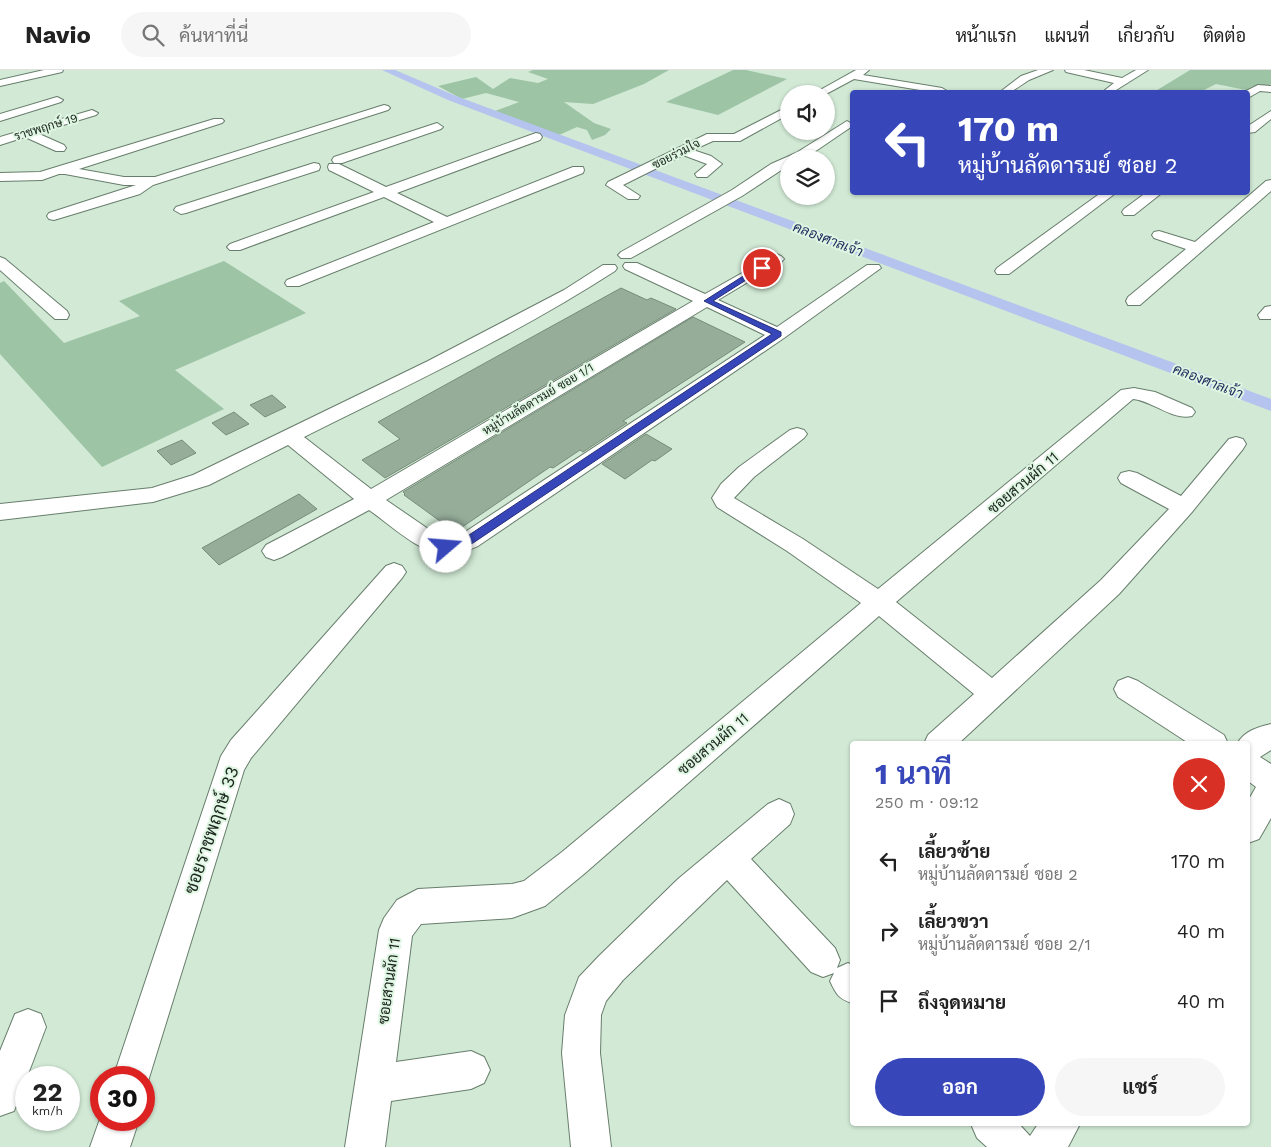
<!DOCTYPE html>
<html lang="th">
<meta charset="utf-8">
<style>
:root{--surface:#fff;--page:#f6f6f6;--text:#222;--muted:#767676;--line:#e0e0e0;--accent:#3747ba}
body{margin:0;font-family:"Work Sans",Sarabun,sans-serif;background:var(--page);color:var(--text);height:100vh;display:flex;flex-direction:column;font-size:19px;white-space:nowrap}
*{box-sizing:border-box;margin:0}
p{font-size:16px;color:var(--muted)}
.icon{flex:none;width:28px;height:28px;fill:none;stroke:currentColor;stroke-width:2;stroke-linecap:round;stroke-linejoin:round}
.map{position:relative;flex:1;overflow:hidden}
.sheet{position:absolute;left:850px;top:671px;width:400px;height:385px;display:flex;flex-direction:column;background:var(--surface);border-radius:5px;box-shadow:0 1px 4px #0004}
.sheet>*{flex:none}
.top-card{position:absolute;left:850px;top:20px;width:400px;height:105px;border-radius:5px;box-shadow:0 1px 4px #0004;background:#3747ba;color:#fff;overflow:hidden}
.buttons{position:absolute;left:780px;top:15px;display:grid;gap:10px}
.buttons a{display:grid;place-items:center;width:55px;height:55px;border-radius:50%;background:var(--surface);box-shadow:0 1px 4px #0004;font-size:25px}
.speed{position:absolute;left:15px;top:996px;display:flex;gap:10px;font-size:25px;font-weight:700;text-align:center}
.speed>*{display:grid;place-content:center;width:65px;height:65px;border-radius:50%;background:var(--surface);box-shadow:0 1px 4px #0004;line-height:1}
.speed small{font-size:12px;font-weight:400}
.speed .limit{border:8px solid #d22;background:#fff;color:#111}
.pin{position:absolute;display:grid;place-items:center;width:42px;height:42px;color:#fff;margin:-21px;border:2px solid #fff;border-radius:50%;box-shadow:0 1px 5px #0007}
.me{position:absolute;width:55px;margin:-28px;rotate:72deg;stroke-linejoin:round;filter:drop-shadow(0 0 4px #0008)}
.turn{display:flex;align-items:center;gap:18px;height:105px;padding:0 25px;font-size:22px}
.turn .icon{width:65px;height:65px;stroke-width:2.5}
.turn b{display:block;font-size:35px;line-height:42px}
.round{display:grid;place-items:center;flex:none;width:52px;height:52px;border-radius:26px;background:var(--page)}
.head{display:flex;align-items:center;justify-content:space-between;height:85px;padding:0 25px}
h1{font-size:30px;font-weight:700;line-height:38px;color:var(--accent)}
.cta{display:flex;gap:10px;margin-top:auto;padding:10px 25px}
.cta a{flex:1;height:58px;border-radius:30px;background:var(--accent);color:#fff;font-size:20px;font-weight:700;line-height:58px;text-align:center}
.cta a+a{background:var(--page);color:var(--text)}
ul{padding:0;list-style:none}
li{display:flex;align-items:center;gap:15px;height:70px;padding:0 25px}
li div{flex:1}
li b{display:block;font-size:19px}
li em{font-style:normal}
header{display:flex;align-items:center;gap:30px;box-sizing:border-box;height:70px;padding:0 25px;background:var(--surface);border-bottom:1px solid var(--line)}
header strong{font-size:24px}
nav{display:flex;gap:28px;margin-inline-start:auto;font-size:18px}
.search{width:350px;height:45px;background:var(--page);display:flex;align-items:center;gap:12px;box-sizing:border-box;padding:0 18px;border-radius:28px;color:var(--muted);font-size:19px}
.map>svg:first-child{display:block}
.green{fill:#9dc4a4}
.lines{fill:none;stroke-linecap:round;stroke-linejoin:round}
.canal{fill:#b5c3ef;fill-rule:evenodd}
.building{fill:#96ad9a;stroke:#778d7a}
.minor-casing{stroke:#687e6c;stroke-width:2}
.minor{fill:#fff;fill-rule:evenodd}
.route{fill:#3747ba;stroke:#242e79}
.labels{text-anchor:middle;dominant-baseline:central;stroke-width:4;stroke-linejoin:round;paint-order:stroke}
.far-street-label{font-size:12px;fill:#1c251d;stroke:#def6e2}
.far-water-label{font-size:14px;font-style:italic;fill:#1e295d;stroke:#def6e2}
.street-label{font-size:15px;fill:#1c251d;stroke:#def6e2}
.near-street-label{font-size:18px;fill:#1c251d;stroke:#def6e2}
</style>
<header>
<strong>Navio</strong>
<div class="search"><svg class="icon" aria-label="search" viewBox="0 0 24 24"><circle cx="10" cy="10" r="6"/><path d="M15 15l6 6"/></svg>ค้นหาที่นี่</div>
<nav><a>หน้าแรก</a><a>แผนที่</a><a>เกี่ยวกับ</a><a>ติดต่อ</a></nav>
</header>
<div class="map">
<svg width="1271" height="1077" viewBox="0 0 1271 1077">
<rect width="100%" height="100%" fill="#d1e9d5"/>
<!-- green -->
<g class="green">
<polygon points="533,0 669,0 644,14 593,34 564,32 594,53 611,59 605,65 592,70 587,60 577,57 559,65 495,41 519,32 486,23 462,29 438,16 476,7 493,19 510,8 538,13 548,9 528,2"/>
<polygon points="733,0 746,0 787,9 718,45 666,32"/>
<polygon points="1190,0 1271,0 1271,14 1268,17 1253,16 1246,20 1216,14 1200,22 1154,22"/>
<polygon points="224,191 306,243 175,300 224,339 102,397 0,284 0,213 4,211 64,273 140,246 119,231"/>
</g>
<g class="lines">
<!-- canal -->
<polygon class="canal" points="382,0 395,0 456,26 1271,329 1271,341 448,30"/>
</g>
<!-- building -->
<g class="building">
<polygon points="621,218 647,230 651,228 676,239 385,408 362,390 400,369 378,352"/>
<polygon points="693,247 745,272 623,351 627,353 583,382 580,380 553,398 550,397 455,462 404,425 405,424 403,422"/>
<polygon points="272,325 286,337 265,347 250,335"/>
<polygon points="234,342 249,354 226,365 212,353"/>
<polygon points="646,364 672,379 655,391 652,390 625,409 602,394"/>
<polygon points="182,370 196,383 171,395 157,381"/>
<polygon points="299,424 317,439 219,495 202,478"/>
</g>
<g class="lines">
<!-- minor casing -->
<g class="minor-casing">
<g id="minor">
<polygon points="44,0 63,0 62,2 0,16 0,10"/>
<polygon points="856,0 869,0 863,5 942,18 947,21 932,22 854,9 826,24 813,24"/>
<polygon points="1038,0 1053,0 1029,10 1011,22 1000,22 1021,6"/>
<polygon points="1065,0 1084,0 1122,8 1136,0 1148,0 1113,22 1106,22 1105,20 1114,13 1066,2"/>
<polygon points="1258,15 1271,16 1271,22 1260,21 1248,28 1248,22 1244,22"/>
<polygon points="57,27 63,30 61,32 0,51 0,44"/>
<polygon points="384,35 388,36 390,38 388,40 153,115 140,124 54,150 49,149 47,146 49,143 136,115 124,115 65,104 59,104 42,110 0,111 0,103 40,102 214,49 222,49 224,51 222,53 79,99 124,107 155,107"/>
<polygon points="789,36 789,44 740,71 713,71 693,80 711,86 722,94 707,107 697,107 695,104 707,94 683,85 623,115 640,126 638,129 628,129 606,115 608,112 707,64 734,64"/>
<polygon points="92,40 98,43 96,45 37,63 64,75 66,78 64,81 56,81 25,67 0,75 0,67"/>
<polygon points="1271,41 1271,49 1255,62 1248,63 1248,56"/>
<polygon points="847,51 852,54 851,57 804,89 789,89 789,95 742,126 631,188 621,188 618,185 621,182 732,120 771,94 796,83"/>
<polygon points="437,53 443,57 441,59 342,93 334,93 332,90 334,87"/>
<polygon points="536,63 540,64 542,67 540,70 397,123 447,147 573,97 583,97 584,100 583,103 299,216 287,216 285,213 287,210 434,152 384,127 240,180 230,180 227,177 230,174 374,122 329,100 328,97 329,94 339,94 386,117"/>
<polygon points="314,93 319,94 320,97 319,100 186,143 181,144 174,140 176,137"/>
<polygon points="1271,110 1271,121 1140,235 1128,235 1126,231 1128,227 1186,179 1154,168 1152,165 1154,162 1159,161 1195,172 1266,111"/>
<polygon points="1102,122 1117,122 1009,204 997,204 995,201 997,198"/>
<polygon points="1147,122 1163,122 1134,145 1124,145 1122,142 1124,139"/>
<path d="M776,184l5,2 3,3 -3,3 -63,38 59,27 90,-62h12l2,3 -97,70 -306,208c-10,4 -22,11 -33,9 -28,-4 -53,-29 -76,-45l-87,47 -8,3 -8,-3 -4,-6 4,-6 88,-46 -66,-54 -79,40 -56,17 -153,18v-16l152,-16 41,-13 235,-114 136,-71 39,-25h12l2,3 -2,3c-99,64 -207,114 -311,166l67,52 322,-188 -68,-32 -2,-3 2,-3h12l68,31zM707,237l58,28 -303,199 -15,4 -10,-3 -51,-35z"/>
<polygon points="0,187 5,189 67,241 69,245 67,249 55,249 0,200"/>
<polygon points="1271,236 1271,249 1260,249 1258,245 1265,237"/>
<path d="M1134,318l21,4 37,16 3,4 -3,4c-19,5 -39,-15 -59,-17l-237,203 96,76 109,-98 68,-71 -48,-26 -3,-5 3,-5 8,-2 8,2 44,23 48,-57 7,-2 7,2 3,5 -3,5 -51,63 -73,82 -161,150h-34l4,-9 46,-41 -95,-78 -295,258 -39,32 -33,12 -91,6 -9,12 -16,126 75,-11 13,6 6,13 -6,13 -13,6 -80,12 -6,46h-40l34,-217 5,-12 13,-18 21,-11 94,-5 12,-3 38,-29 299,-249 -74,-52 -70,-44 -5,-9 9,-14 18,-17 51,-37 7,-2 7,2 3,4 -3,4 -50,39 -20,21 69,41 75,50 243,-199z"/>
<polygon points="394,493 402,496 406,502 402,508 251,688 244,700 145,1021 144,1022 144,1008 113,1008 221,686 231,670 386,496"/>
<polygon points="1128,607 1138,611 1224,665 1228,674 1190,674 1118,627 1114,619 1118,611"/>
<path d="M1271,654v26l-11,7 11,7v54l-12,21 -11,4v-42l8,-14 -8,-6v-37h-11c7,-13 21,-17 34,-20z"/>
<path d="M779,729l11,5 4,10 -4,10 -39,35 84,89 5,12 -3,8 11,-5 4,2v38c-13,-4 -16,-9 -22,-22l4,-8 -11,4 -12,-5 -84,-92 -104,100 -17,21 -5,14 -1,38 11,94h-40l-9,-94 3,-38 14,-38 20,-21 79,-77 90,-75z"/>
<polygon points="28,939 41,944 46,957 14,1041 0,1046 0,981 15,944"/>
<polygon points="101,1046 101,1050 139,1050 130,1077 90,1077"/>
<polygon points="971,1054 1019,1054 1030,1066 1038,1054 1080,1054 1068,1077 987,1077 977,1068"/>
</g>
</g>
<!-- minor -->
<use href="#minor" class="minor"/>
</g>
<!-- route -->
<polygon class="route" points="759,196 765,198 713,231 781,262 781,266 473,473 456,480 442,480 441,477 442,475 466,467 772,264 704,231"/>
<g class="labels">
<!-- far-street labels -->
<g class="far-street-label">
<text transform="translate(46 57) rotate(-17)">ราชพฤกษ์ 19</text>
<text transform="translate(676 84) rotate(-27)">ซอยร่วมใจ</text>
<text transform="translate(538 329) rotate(-31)">หมู่บ้านลัดดารมย์ ซอย 1/1</text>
</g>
<!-- far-water labels -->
<g class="far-water-label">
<text transform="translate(828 169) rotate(21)">คลองศาลเจ้า</text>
<text transform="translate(1208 311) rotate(21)">คลองศาลเจ้า</text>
</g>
<!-- street labels -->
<g class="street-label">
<text transform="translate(1023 413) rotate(-40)">ซอยสวนผัก 11</text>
<text transform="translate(713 674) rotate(-40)">ซอยสวนผัก 11</text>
<text transform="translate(389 911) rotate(-82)">ซอยสวนผัก 11</text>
</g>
<!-- near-street labels -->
<g class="near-street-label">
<text transform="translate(211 760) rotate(-71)">ซอยราชพฤกษ์ 33</text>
</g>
</g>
</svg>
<div class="buttons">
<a><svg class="icon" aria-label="sound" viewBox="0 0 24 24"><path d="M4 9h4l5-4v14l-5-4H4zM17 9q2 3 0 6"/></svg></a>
<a><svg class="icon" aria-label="layers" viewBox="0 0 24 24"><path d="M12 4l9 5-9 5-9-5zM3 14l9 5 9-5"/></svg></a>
</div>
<div class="speed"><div>22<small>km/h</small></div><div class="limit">30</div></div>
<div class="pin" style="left:762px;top:198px;background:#d93025"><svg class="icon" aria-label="arrive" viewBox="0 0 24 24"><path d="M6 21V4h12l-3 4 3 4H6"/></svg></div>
<svg class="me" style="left:446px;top:477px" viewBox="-20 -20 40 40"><circle r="19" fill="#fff"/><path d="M0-13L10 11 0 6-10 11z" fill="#3747ba"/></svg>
<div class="top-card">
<div class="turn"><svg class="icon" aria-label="left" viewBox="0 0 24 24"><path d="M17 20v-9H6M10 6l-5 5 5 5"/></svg><div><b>170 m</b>หมู่บ้านลัดดารมย์ ซอย 2</div></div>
</div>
<section class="sheet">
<div class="head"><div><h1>1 นาที</h1><p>250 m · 09:12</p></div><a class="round" style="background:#d93025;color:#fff"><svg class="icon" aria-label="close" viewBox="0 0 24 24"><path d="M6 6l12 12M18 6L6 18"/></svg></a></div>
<ul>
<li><svg class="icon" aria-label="left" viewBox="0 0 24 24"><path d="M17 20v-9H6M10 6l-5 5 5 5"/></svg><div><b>เลี้ยวซ้าย</b><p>หมู่บ้านลัดดารมย์ ซอย 2</p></div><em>170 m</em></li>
<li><svg class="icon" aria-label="right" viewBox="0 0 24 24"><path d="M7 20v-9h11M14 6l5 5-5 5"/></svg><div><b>เลี้ยวขวา</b><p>หมู่บ้านลัดดารมย์ ซอย 2/1</p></div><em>40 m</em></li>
<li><svg class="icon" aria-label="arrive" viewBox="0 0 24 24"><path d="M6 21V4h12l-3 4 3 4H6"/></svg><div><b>ถึงจุดหมาย</b></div><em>40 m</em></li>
</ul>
<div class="cta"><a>ออก</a><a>แชร์</a></div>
</section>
</div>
